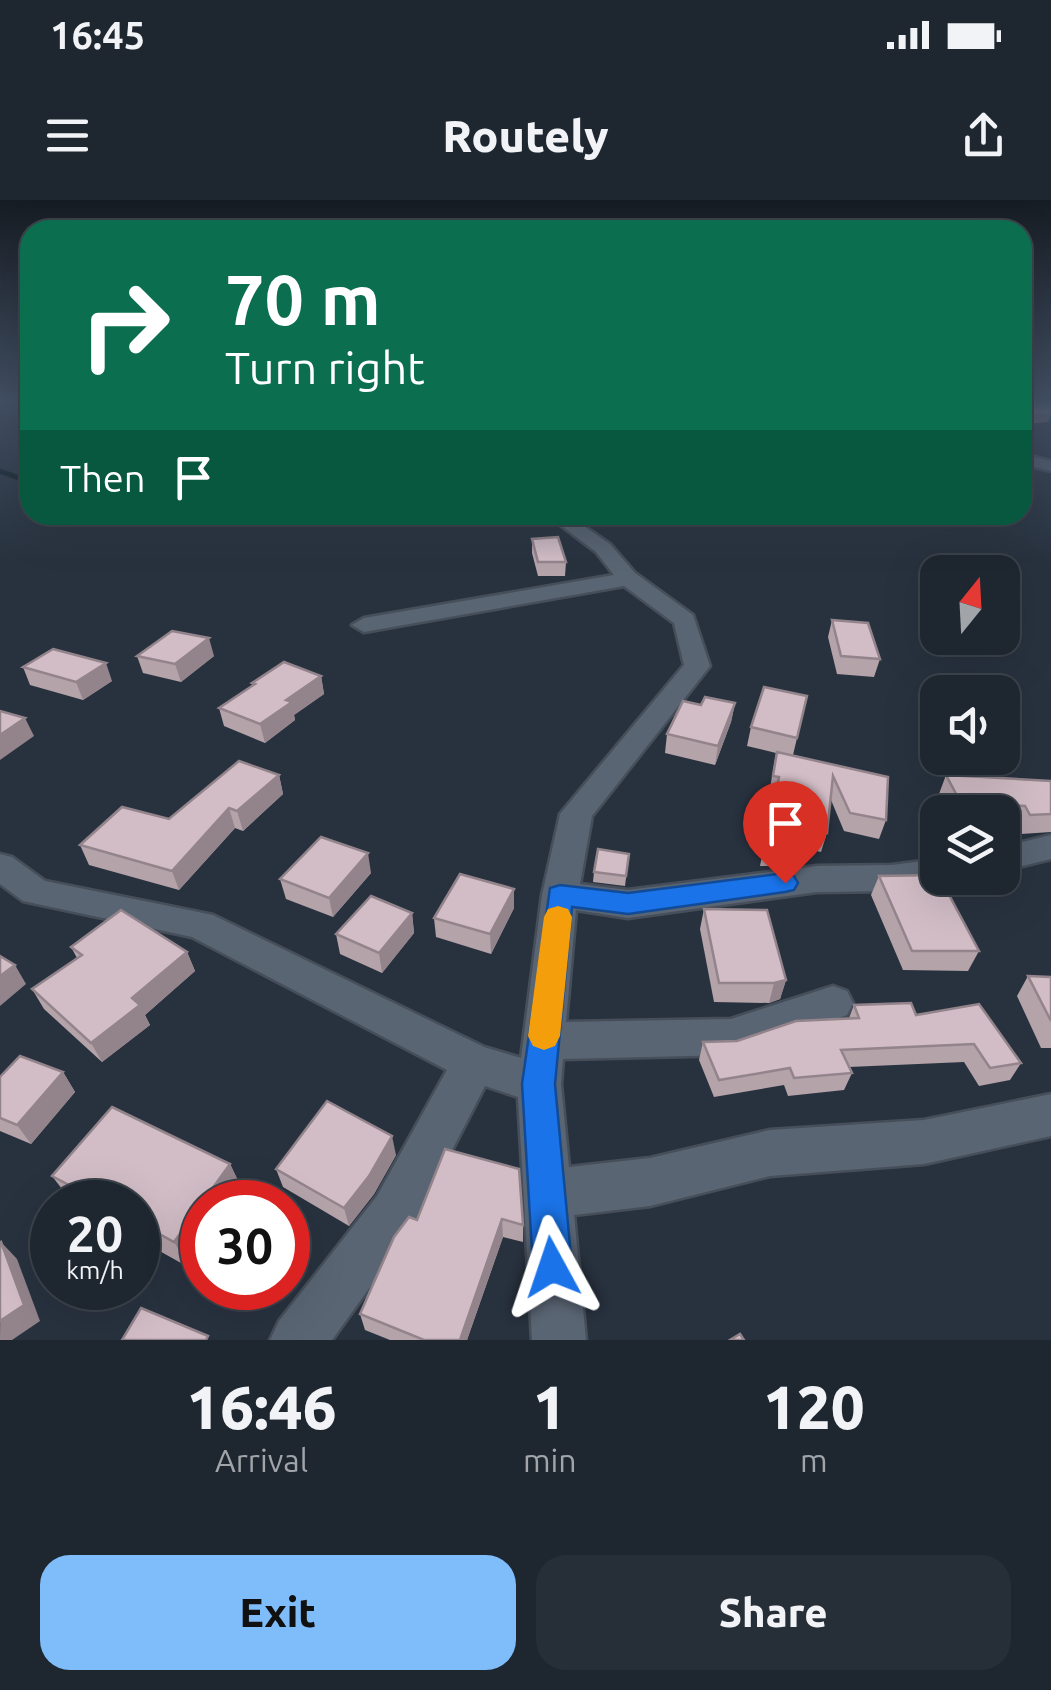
<!DOCTYPE html>
<style>
:root{--surface:#1e262f;--page:#262e37;--text:#f1f3f6;--muted:#a1a5aa;--line:#3c434b;--accent:#7fbdfa}
body{margin:0;font-family:Ubuntu,sans-serif;background:var(--page);color:var(--text);height:100vh;display:flex;flex-direction:column;font-size:38px;white-space:nowrap}
*{box-sizing:border-box;margin:0}
p{font-size:32px;color:var(--muted)}
.icon{flex:none;width:55px;height:55px;fill:none;stroke:currentColor;stroke-width:2;stroke-linecap:round;stroke-linejoin:round}
.map{position:relative;height:1140px;overflow:hidden}
.drawer{display:flex;flex-direction:column;background:var(--surface);flex:1}
.drawer>*{flex:none}
.banner{position:absolute;left:20px;top:20px;width:1012px;height:305px;border-radius:30px;box-shadow:0 10px 40px #0002,0 0 0 2px var(--line);background:#0b6e4f;color:#fff;overflow:hidden}
.needle{width:65px;rotate:18deg}
.tools{position:absolute;left:920px;top:355px;display:grid;gap:20px}
.tools a{display:grid;place-items:center;width:100px;height:100px;border-radius:20px;background:var(--surface);box-shadow:0 10px 40px #0002,0 0 0 2px var(--line);font-size:50px}
.speed{position:absolute;left:30px;top:980px;display:flex;gap:20px;font-size:50px;font-weight:700;text-align:center}
.speed>*{display:grid;place-content:center;width:130px;height:130px;border-radius:50%;background:var(--surface);box-shadow:0 10px 40px #0002,0 0 0 2px var(--line);line-height:1}
.speed small{font-size:25px;font-weight:400}
.speed .limit{border:15px solid #d22;background:#fff;color:#111}
.pin{position:absolute;display:grid;place-items:center;width:85px;height:85px;color:#fff;margin:-102px -42px;border-radius:50% 50% 50% 0;rotate:-45deg;box-shadow:0 0 10px #0007}
.pin .icon{rotate:45deg}
.me{position:absolute;width:110px;margin:-55px;rotate:355deg;stroke-linejoin:round;filter:drop-shadow(0 0 8px #0008)}
.turn{display:flex;align-items:center;gap:35px;height:210px;padding:0 40px;font-size:45px}
.turn .icon{width:130px;height:130px;stroke-width:2.5}
.turn b{display:block;font-size:70px;line-height:85px}
.then{display:flex;align-items:center;height:95px;padding:0 40px;background:#0003;gap:20px;font-size:38px}
.eta{display:flex;justify-content:space-evenly;align-items:center;height:170px;text-align:center}
.eta b{font-size:60px;font-weight:800;line-height:70px}
.primary-button{display:flex;gap:20px;margin-top:auto;padding:20px 40px}
.primary-button a{flex:1;height:115px;border-radius:30px;background:var(--accent);color:#111;font-size:40px;font-weight:800;line-height:115px;text-align:center}
.primary-button a+a{background:var(--page);color:var(--text)}
.status{display:flex;justify-content:space-between;align-items:center;height:70px;padding:0 50px;background:var(--surface);direction:ltr}
.status svg{height:28px;fill:currentColor}
header{display:flex;justify-content:space-between;align-items:center;height:130px;padding:0 40px;background:var(--surface);font-size:45px;font-weight:800}
.map>svg:first-child{display:block}
.lines{fill:none;stroke-linecap:round;stroke-linejoin:round}
.stream{stroke:#07181c;stroke-width:5}
.minor-casing{stroke:#464e5a;stroke-width:5}
.minor{fill:#5a6574;fill-rule:evenodd}
.wall{fill:#b5a3aa}
.shaded-wall{fill:#93848b}
.building{fill:#d2bdc6;stroke:#93848b;stroke-width:2.5}
.route{fill:#1a73e8;stroke:#114b97;stroke-width:2.5}
.slow{fill:#f59e0b}
</style>
<div class="status"><b>16:45</b><svg viewBox="0 0 49 12"><path d="M0 12V9h3v3zM5 12V6h3v6zM10 12V3h3v9zM15 12V0h3v12zM26 1h20v11H26zM47 4h2v5h-2z"/></svg></div>
<header><svg class="icon" aria-label="menu" viewBox="0 0 24 24"><path d="M4 6h16M4 12h16M4 18h16"/></svg>Routely<svg class="icon" aria-label="share" viewBox="0 0 24 24"><path d="M12 15V3M7 8l5-5 5 5M5 13v7h14v-7"/></svg></header>
<div class="map">
<svg width="1051" height="1140" viewBox="0 0 1051 1140">
<rect width="100%" height="100%" fill="#28323f"/>
<g class="lines">
<!-- stream -->
<polyline class="stream" points="0,271 25,280"/>
<!-- minor casing -->
<g class="minor-casing">
<g id="minor">
<polygon points="1022,254 1051,261 1051,271 1022,264"/>
<polygon points="547,315 568,315 610,344 635,373 693,415 710,466 592,616 580,684 628,690 817,666 892,665 938,659 938,678 951,678 892,691 817,692 628,718 576,710 566,822 731,819 833,786 847,791 853,803 847,815 731,855 563,859 561,884 569,967 650,958 770,930 924,920 1051,894 1051,936 924,964 770,976 650,1006 574,1015 586,1140 532,1140 518,897 485,886 411,1030 332,1140 270,1140 279,1121 377,996 447,870 192,737 23,701 0,684 0,654 12,657 45,681 213,715 484,847 521,858 542,695 560,614 684,465 674,423 624,386 364,432 352,425 364,418 614,375 596,352"/>
<polygon points="1051,635 1051,659 1002,671 1002,647"/>
</g>
</g>
<!-- minor -->
<use href="#minor" class="minor"/>
</g>
<!-- wall -->
<g class="wall">
<polygon points="532,339 566,362 565,376 538,376 532,353"/>
<polygon points="832,420 880,459 874,477 837,474 828,437"/>
<polygon points="137,456 214,456 181,482 143,473"/>
<polygon points="23,467 112,481 83,500 30,485"/>
<polygon points="321,476 324,494 294,515 295,520 265,543 224,526 219,508 253,485 252,483"/>
<polygon points="807,496 793,555 888,577 886,620 879,639 844,631 831,600 827,633 821,652 791,645 787,666 760,666 774,596 769,594 776,553 747,546 751,527"/>
<polygon points="735,503 731,522 715,565 665,553 667,534 701,505"/>
<polygon points="279,575 283,594 243,631 235,628 179,690 89,665 80,645 169,619"/>
<polygon points="946,575 1051,581 1051,632 1021,634 1016,625 1002,624 1002,612 948,612 939,594"/>
<polygon points="629,654 625,686 593,682 594,672"/>
<polygon points="371,673 333,717 286,699 280,679"/>
<polygon points="879,676 979,751 968,771 903,770 871,695"/>
<polygon points="514,689 514,708 491,754 436,737 434,718"/>
<polygon points="704,709 786,780 780,799 769,803 714,802 700,729"/>
<polygon points="412,713 414,733 382,773 340,754 336,734"/>
<polygon points="71,747 187,752 195,771 145,815 150,825 102,862 44,809 32,789 77,758"/>
<polygon points="1028,776 1051,777 1051,848 1041,848 1017,796"/>
<polygon points="854,805 916,815 1021,863 1010,880 979,886 964,862 849,867 852,873 844,890 788,896 784,885 714,897 699,860 703,842 737,841 849,818"/>
<polygon points="63,872 75,892 31,944 0,931 0,877"/>
<polygon points="445,949 523,1025 523,1042 503,1037 467,1140 390,1140 365,1130 360,1114 417,1020"/>
<polygon points="396,955 374,994 349,1026 283,987 276,969"/>
<polygon points="230,964 243,991 235,1002 202,1002 202,1049 190,1068 138,1039 138,1002 72,1002 52,976"/>
</g>
<!-- shaded-wall -->
<g class="shaded-wall">
<polygon points="1051,214 1048,222 1022,224 1022,217"/>
<polygon points="209,438 214,456 181,482 175,464"/>
<polygon points="106,463 112,481 83,500 76,482"/>
<polygon points="321,476 324,494 294,515 295,520 265,543 260,524 286,500"/>
<polygon points="735,503 731,522 715,565 718,546"/>
<polygon points="25,518 34,536 0,560 0,535"/>
<polygon points="279,575 283,594 243,631 237,611"/>
<polygon points="229,608 235,628 179,690 172,671"/>
<polygon points="368,653 371,673 333,717 329,698"/>
<polygon points="514,689 514,708 491,754 490,734"/>
<polygon points="412,713 414,733 382,773 379,753"/>
<polygon points="187,752 195,771 145,815 150,825 102,862 91,843 132,798"/>
<polygon points="15,765 26,784 0,806 0,776"/>
<polygon points="786,780 780,799 769,803 774,783"/>
<polygon points="63,872 75,892 31,944 17,925"/>
<polygon points="392,936 396,955 374,994 349,1026 344,1008"/>
<polygon points="230,964 243,991 235,1002 203,1002"/>
<polygon points="202,1003 202,1049 190,1068 174,1042"/>
<polygon points="502,1019 503,1037 467,1140 460,1140"/>
<polygon points="1,1042 17,1059 40,1121 12,1140 0,1140"/>
</g>
<!-- building -->
<g class="building">
<polygon points="1022,201 1051,201 1051,214 1022,217"/>
<polygon points="558,337 566,362 538,362 532,339"/>
<polygon points="832,420 868,423 880,459 841,456"/>
<polygon points="172,431 209,438 175,464 137,456"/>
<polygon points="53,449 106,463 76,482 23,467"/>
<polygon points="284,462 321,476 286,500 292,502 260,524 219,508 255,484 252,483"/>
<polygon points="764,487 807,496 797,538 751,527"/>
<polygon points="705,497 735,503 718,546 667,534 683,501 701,505"/>
<polygon points="0,511 25,518 0,535"/>
<polygon points="777,552 888,577 886,620 850,613 833,576 827,633 788,625 792,648 765,647 779,577 773,576"/>
<polygon points="239,561 279,575 237,611 229,608 172,671 80,645 122,607 169,619"/>
<polygon points="946,575 1051,581 1051,614 1030,615 1025,606 961,603"/>
<polygon points="321,637 368,653 329,698 280,679"/>
<polygon points="598,649 629,654 626,676 594,672"/>
<polygon points="460,674 514,689 490,734 434,718"/>
<polygon points="938,675 938,678 940,678 979,751 912,751 879,676"/>
<polygon points="371,696 412,713 379,753 336,734"/>
<polygon points="704,709 767,710 786,780 774,783 719,783"/>
<polygon points="121,710 187,752 132,798 140,805 91,843 32,789 82,755 71,747"/>
<polygon points="0,756 15,765 0,776"/>
<polygon points="1028,776 1051,777 1051,821"/>
<polygon points="911,803 916,815 979,804 1021,863 990,868 974,844 841,850 852,873 794,878 790,868 719,880 703,842 737,841 796,821 859,818 854,805"/>
<polygon points="20,856 63,872 17,925 0,918 0,877"/>
<polygon points="327,901 392,936 369,976 344,1008 276,969"/>
<polygon points="112,907 230,964 174,1042 138,1022 138,1002 101,1002 52,976"/>
<polygon points="445,949 519,969 523,1025 502,1019 460,1140 424,1140 360,1114 394,1037 409,1017 417,1020"/>
<polygon points="1,1042 24,1105 0,1121 0,1043"/>
<polygon points="141,1108 208,1136 206,1140 122,1140"/>
<polygon points="740,1134 744,1140 730,1140"/>
</g>
<!-- sky -->
<linearGradient id="sky" x2="0" y2="1"><stop stop-color="#161c23"/><stop offset="0.56" stop-color="#424f63"/><stop offset="1" stop-color="#424f63" stop-opacity="0"/></linearGradient>
<rect width="1051" height="360" fill="url(#sky)"/>
<!-- route -->
<polygon class="route" points="785,673 794,676 798,683 794,690 785,692 628,714 572,707 555,884 572,1067 566,1081 552,1087 539,1081 533,1067 522,884 550,688 560,685 628,693"/>
<!-- slow -->
<polygon class="slow" points="558,706 568,709 572,717 560,836 555,846 544,850 533,846 528,836 544,717 548,709"/>
</svg>
<div class="tools">
<a><svg class="needle" viewBox="-14 -14 28 28"><path d="M0-13l5 13h-10z" fill="#e53935"/><path d="M0 13l5-13h-10z" fill="#a1a5aa"/></svg></a>
<a><svg class="icon" aria-label="sound" viewBox="0 0 24 24"><path d="M4 9h4l5-4v14l-5-4H4zM17 9q2 3 0 6"/></svg></a>
<a><svg class="icon" aria-label="layers" viewBox="0 0 24 24"><path d="M12 4l9 5-9 5-9-5zM3 14l9 5 9-5"/></svg></a>
</div>
<div class="speed"><div>20<small>km/h</small></div><div class="limit">30</div></div>
<div class="pin" style="left:785px;top:683px;background:#d93025"><svg class="icon" aria-label="arrive" viewBox="0 0 24 24"><path d="M6 21V4h12l-3 4 3 4H6"/></svg></div>
<svg class="me" style="left:552px;top:1067px" viewBox="-20 -20 40 40"><path d="M0-17L14 15 0 8-14 15z" fill="#1a73e8" stroke="#fff" stroke-width="4"/></svg>
<div class="banner">
<div class="turn"><svg class="icon" aria-label="right" viewBox="0 0 24 24"><path d="M7 20v-9h11M14 6l5 5-5 5"/></svg><div><b>70 m</b>Turn right</div></div>
<div class="then">Then<svg class="icon" aria-label="arrive" viewBox="0 0 24 24"><path d="M6 21V4h12l-3 4 3 4H6"/></svg></div>
</div>
</div>
<section class="drawer">
<div class="eta">
<div><b>16:46</b><p>Arrival</p></div>
<div><b>1</b><p>min</p></div>
<div><b>120</b><p>m</p></div>
</div>
<div class="primary-button"><a>Exit</a><a>Share</a></div>
</section>
